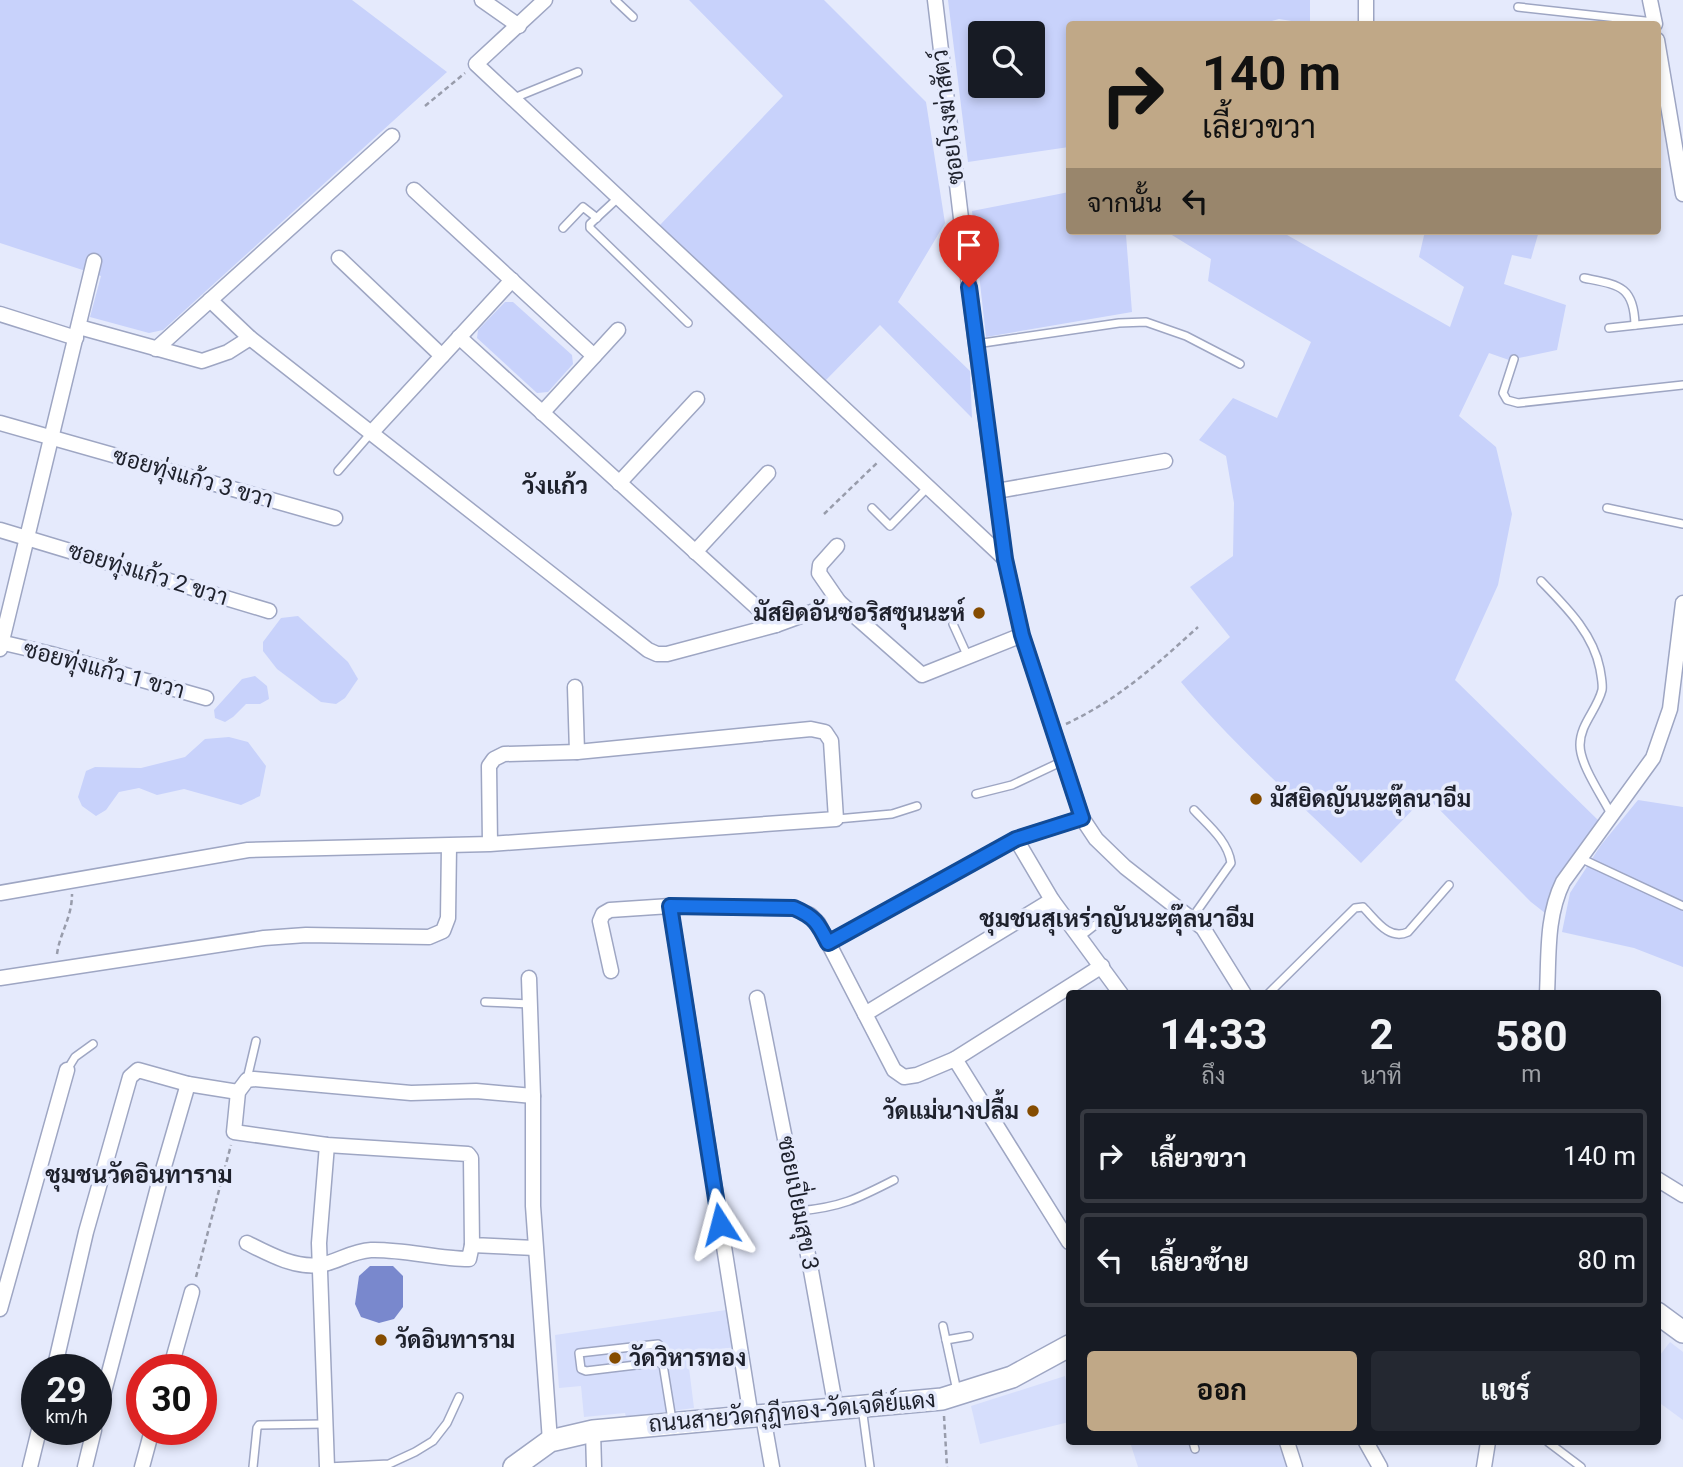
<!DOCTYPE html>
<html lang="th">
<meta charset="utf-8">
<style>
:root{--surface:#171b24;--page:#242831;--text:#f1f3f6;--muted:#9ea1a6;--line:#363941;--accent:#c0a887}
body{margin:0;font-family:Roboto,Sarabun,sans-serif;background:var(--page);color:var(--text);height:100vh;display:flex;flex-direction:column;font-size:26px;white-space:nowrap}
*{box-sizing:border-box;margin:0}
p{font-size:23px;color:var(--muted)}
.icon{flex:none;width:38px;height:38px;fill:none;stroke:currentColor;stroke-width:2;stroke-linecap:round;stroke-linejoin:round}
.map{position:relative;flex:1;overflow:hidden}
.panel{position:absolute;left:1066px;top:990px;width:595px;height:455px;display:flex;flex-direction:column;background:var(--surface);border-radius:7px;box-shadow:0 4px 10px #0003}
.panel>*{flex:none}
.hud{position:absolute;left:1066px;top:21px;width:595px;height:214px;border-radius:7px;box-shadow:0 4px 10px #0003;background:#c0a887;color:#111;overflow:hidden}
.buttons{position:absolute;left:968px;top:21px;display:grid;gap:14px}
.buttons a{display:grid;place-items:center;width:77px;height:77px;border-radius:7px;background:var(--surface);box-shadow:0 4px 10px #0003;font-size:35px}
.speed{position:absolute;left:21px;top:1354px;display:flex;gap:14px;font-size:35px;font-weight:700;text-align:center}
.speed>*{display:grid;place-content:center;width:91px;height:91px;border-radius:50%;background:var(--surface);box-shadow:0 4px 10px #0003;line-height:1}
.speed small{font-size:18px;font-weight:400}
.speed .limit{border:10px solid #d22;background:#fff;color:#111}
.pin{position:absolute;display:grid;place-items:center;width:60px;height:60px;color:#fff;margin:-72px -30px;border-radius:50% 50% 50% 0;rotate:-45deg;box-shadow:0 0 7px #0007}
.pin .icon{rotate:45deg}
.me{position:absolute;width:77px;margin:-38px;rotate:351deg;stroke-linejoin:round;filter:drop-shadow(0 0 5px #0008)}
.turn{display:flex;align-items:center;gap:24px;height:147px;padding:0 21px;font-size:32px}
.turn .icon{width:91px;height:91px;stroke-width:2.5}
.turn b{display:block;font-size:49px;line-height:60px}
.then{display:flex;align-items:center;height:66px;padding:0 21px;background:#0003;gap:14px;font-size:26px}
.eta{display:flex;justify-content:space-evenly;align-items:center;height:119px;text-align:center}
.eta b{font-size:42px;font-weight:700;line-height:49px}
.cta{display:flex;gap:14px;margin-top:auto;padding:14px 21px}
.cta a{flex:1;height:80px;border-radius:7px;background:var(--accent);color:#111;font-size:28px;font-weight:700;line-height:80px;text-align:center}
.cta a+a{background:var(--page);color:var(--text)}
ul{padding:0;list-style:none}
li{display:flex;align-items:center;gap:21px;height:94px;margin:0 14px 10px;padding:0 7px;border:4px solid var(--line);border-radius:7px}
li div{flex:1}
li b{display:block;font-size:26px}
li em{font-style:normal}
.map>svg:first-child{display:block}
.built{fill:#d6defc}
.green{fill:#c8d2fb;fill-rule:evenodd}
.water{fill:#7988cd}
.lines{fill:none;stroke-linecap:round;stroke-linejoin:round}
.service-casing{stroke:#9ea6c3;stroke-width:10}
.minor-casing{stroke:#9ea6c3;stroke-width:17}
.secondary-casing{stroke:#9ea6c3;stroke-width:24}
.path{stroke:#989cab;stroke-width:2.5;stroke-dasharray:5 3.5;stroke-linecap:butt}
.service{stroke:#fff;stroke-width:7}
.minor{stroke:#fff;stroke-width:14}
.secondary{stroke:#fff;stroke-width:21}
.route-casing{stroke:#114b97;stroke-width:18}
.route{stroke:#1a73e8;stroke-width:12}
.poi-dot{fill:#854c00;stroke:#e5eafc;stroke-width:2.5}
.labels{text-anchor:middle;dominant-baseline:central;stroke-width:7;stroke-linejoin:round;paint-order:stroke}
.street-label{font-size:23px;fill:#1e212c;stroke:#e5eafc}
.poi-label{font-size:23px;font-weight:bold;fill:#1e212c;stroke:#e5eafc;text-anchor:start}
.neighbourhood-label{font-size:24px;font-weight:bold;fill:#1e212c;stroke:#e5eafc}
</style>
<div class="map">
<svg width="1683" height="1467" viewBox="0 0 1683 1467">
<rect width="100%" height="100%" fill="#e5eafc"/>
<!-- built -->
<g class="built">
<polygon points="733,1309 738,1347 687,1352 694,1408 626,1417 625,1413 584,1417 581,1386 559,1388 555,1335"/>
<polygon points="1670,1342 1683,1352 1683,1420 1657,1401 1657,1359"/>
<polygon points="1065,1376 1069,1396 1069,1422 980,1444 971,1406"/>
<polygon points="1130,1442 1282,1442 1291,1467 1138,1467"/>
</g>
<!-- green -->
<g class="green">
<polygon points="0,0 352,0 447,72 163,330 149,333 90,317 101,276 0,243"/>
<polygon points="689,0 824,0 926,102 945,223 898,302 970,371 972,418 880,325 825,381 660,225 783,96"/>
<path d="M948,0h362v24l-31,-5 -18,5h-192v123l-101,15zM980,33h52v53h-52z"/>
<path d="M1069,192v39h211l170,96 14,-40 -45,-30 6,-26h114l-8,28 -19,-4 -8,29 62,21 -9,45 -48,10 -20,-7 -30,63 37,31 16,67 -14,71 -43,95 144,141 -45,67 -9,25 -14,-11 -105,-106 -65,67c-60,-59 -126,-116 -180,-181l49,-45 -40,-50 43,-31 1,-53 -8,-47 -27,-16 34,-42 44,20 34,-76 -103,-61 3,-22 -44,-27 -41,3 6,77 -146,25 -14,-126z"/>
<polygon points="505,302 513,302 572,355 573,364 548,392 537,393 477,338 478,330"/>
<polygon points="298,616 348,662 358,679 345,698 336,704 321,702 277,669 263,651 263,642 281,618"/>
<polygon points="255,676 267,686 269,699 260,704 246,704 233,717 225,722 215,718 214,710 242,679"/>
<polygon points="229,737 248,742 266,766 260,796 241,805 184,789 157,795 139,788 119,792 106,810 96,816 82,806 78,797 86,771 95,767 141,768 185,757 205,739"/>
<polygon points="1638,800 1683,807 1683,967 1634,948 1562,932 1570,893 1601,845"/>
</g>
<!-- water -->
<polygon class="water" points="370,1266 393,1266 403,1276 403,1307 394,1319 379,1323 361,1317 355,1304 359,1276"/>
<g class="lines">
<!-- service casing -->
<g class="service-casing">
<g id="service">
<polyline points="615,0 633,17"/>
<polyline points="1518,7 1654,22"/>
<polyline points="514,98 578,72"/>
<polyline points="618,198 590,224 590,228 688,323"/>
<polyline points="563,228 583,207 597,218"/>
<path d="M1584,278c34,7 50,7 51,47"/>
<polyline points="1609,328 1683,320"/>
<polyline points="976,344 1119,323 1146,322 1186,336 1240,364"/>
<polyline points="1514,359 1503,393 1507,400 1518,403 1683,385"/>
<polyline points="338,471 371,433"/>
<polyline points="872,508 890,526 928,487"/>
<polyline points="1607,508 1683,524"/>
<path d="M1541,581c25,26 52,52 59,88 1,7 3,15 2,21 -5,20 -22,34 -22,55 0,20 22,51 31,69"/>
<polyline points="953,624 968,657"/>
<polyline points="976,794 1012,785 1063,761"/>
<polyline points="837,819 892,814 917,806"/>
<polyline points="1580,858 1683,906"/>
<path d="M1192,918l39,-55c-3,-22 -23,-38 -37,-53"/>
<polyline points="1080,937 1108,915"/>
<path d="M1268,994l87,-86 8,-1c13,13 26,34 45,25l41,-47"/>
<polyline points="485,1002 530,1004"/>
<polyline points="67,1070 75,1057 93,1044"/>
<polyline points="247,1079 256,1041"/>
<path d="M799,1211c42,-4 58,-12 95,-31"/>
<polyline points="943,1326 957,1391"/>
<polyline points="946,1340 969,1336"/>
<polyline points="661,1362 586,1371 581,1369 579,1353 658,1344 660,1346 672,1420"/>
<polyline points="862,1407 870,1467"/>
<polyline points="1193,1442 1195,1449"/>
<polyline points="1548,1442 1581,1467"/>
<polyline points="253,1467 257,1428 259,1425 325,1424"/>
<polyline points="327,1467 389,1464 415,1452 433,1441 447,1423 459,1397"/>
</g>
</g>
<!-- minor casing -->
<g class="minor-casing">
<g id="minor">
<polyline points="482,0 519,26"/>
<polyline points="545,0 476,64 1005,559"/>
<polyline points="935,0 976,344 1005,559 1022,635 1082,818 1096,839 1125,867 1203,928 1244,994"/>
<polyline points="1366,0 1366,24"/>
<polyline points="1650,0 1655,24"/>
<polyline points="1657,40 1683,194"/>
<polyline points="414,190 594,356"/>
<polyline points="339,258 442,356"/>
<polyline points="210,300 250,338 648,650 657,654 667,654 776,625 839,602 922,675 1022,635"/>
<polyline points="0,314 76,338"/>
<polyline points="79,327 202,361 228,352 250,338"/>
<polyline points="459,337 776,625"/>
<polyline points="156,349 392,136"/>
<polyline points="542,413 618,330"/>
<polyline points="0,423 335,518"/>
<polyline points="372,432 512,280"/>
<polyline points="619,483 697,399"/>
<polyline points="997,491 1165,461"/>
<polyline points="0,530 269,611"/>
<polyline points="837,546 820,565 819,573 839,602"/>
<polyline points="695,552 768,473"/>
<polyline points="0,642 51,654 206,698"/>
<polyline points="0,649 94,261"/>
<polyline points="575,687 577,752"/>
<polyline points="1016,839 1052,900 1121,994"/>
<polyline points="0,893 248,850 490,844 489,766 494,759 504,754 577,752 811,729 825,732 831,741 836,819 490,844"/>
<polyline points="670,906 751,1417"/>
<polyline points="828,943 1016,839 1082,818"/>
<polyline points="611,971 600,921 603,914 610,910 670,906 794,908 810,915 818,923 894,1070 904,1077 917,1075 955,1059 1069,1242"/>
<polyline points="0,978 264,938 306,935 429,937 443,931 448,918 449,846"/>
<polyline points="529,978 533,1096 533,1206 550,1441"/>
<path d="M1547,994c2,-39 -1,-77 16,-112l90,-124 17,-49 13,-106"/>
<polyline points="757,998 810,1265 836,1409"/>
<polyline points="865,1014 1052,900"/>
<polyline points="955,1059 1102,966"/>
<polyline points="533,1096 476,1091 411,1093 254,1079 247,1080 238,1092 234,1132 327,1145 468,1154 471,1158 472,1245 535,1248"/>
<polyline points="327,1145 319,1243 327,1467"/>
<polyline points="1657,1179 1683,1195"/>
<path d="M247,1243c22,11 47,25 72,22 17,-2 32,-14 52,-15 33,-1 66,9 98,9l3,-14"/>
<polyline points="0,1309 67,1070"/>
<polyline points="54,1370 86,1232 130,1077 138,1070 188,1084 238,1092"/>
<polyline points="170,1370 192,1292"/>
<polyline points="763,1416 772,1467"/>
<polyline points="96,1422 158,1187 188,1084"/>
<polyline points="593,1431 594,1467"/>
<polyline points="1287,1442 1295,1467"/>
<polyline points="1366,1442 1380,1467"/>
<polyline points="30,1467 39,1430"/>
<polyline points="85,1467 94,1430"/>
<polyline points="142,1467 152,1430"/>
<polyline points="1484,1467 1488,1442"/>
</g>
</g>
<!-- secondary casing -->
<g class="secondary-casing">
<g id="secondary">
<polyline points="1657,1313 1683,1332"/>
<polyline points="514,1467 550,1441 593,1431 942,1399 1012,1377 1069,1346"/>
</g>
</g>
<!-- path -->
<g class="path">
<polyline points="425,106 465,73"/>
<polyline points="824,514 879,461"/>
<path d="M1066,724c53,-25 89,-58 132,-97"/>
<path d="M57,954c3,-22 15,-36 15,-60"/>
<polyline points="196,1277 231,1145"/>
<polyline points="944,1416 947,1467"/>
</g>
<!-- service -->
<use href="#service" class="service"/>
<!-- minor -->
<use href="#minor" class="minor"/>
<!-- secondary -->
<use href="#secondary" class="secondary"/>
</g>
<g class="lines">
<!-- route casing -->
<g class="route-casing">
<path id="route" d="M720,1224l-50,-318 124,2c21,9 24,15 34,35l188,-104 66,-21 -60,-183 -17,-76 -36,-272"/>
</g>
<!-- route -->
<use href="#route" class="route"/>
</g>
<!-- markers -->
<g class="poi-dot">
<circle cx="979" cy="613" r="7"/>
<circle cx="1256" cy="799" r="7"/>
<circle cx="1033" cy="1111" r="7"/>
<circle cx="381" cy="1340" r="7"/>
<circle cx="615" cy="1358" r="7"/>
</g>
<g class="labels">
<!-- street labels -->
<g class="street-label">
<text transform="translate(948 117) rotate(-97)">ซอยโรงฆ่าสัตว์</text>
<text transform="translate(193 478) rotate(16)">ซอยทุ่งแก้ว 3 ขวา</text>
<text transform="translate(148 574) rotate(17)">ซอยทุ่งแก้ว 2 ขวา</text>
<text transform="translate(104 670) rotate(15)">ซอยทุ่งแก้ว 1 ขวา</text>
<text transform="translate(798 1203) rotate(79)">ซอยเปี่ยมสุข 3</text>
<text transform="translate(792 1412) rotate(-5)">ถนนสายวัดกุฎีทอง-วัดเจดีย์แดง</text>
</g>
<!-- poi labels -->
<g class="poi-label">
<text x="965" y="613" text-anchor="end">มัสยิดอันซอริสซุนนะห์</text>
<text x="1270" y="799">มัสยิดญันนะตุ๊ลนาอีม</text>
<text x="1019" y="1111" text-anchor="end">วัดแม่นางปลื้ม</text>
<text x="395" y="1340">วัดอินทาราม</text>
<text x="629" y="1358">วัดวิหารทอง</text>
</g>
<!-- neighbourhood labels -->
<g class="neighbourhood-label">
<text x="555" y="486">วังแก้ว</text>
<text x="1117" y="919">ชุมชนสุเหร่าญันนะตุ๊ลนาอีม</text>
<text x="139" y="1175">ชุมชนวัดอินทาราม</text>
</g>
</g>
</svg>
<div class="buttons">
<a><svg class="icon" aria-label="search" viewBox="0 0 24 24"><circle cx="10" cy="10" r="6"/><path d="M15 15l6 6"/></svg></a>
</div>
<div class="speed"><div>29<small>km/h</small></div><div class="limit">30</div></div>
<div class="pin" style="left:969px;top:287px;background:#d93025"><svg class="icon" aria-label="arrive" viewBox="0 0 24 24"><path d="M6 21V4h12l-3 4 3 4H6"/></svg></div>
<svg class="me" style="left:720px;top:1224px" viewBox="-20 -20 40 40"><path d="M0-17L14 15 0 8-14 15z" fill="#1a73e8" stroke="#fff" stroke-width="4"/></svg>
<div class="hud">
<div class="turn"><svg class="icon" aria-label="right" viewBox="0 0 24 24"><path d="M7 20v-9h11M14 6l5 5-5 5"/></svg><div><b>140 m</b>เลี้ยวขวา</div></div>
<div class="then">จากนั้น<svg class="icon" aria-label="left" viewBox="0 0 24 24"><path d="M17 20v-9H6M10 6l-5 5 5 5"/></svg></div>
</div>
<section class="panel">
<div class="eta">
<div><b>14:33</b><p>ถึง</p></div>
<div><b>2</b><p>นาที</p></div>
<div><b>580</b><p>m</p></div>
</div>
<ul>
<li><svg class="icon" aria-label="right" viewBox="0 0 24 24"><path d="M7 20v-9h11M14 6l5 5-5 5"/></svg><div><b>เลี้ยวขวา</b></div><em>140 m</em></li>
<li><svg class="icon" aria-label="left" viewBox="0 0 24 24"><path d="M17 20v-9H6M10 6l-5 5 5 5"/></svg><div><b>เลี้ยวซ้าย</b></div><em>80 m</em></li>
</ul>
<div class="cta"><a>ออก</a><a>แชร์</a></div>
</section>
</div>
